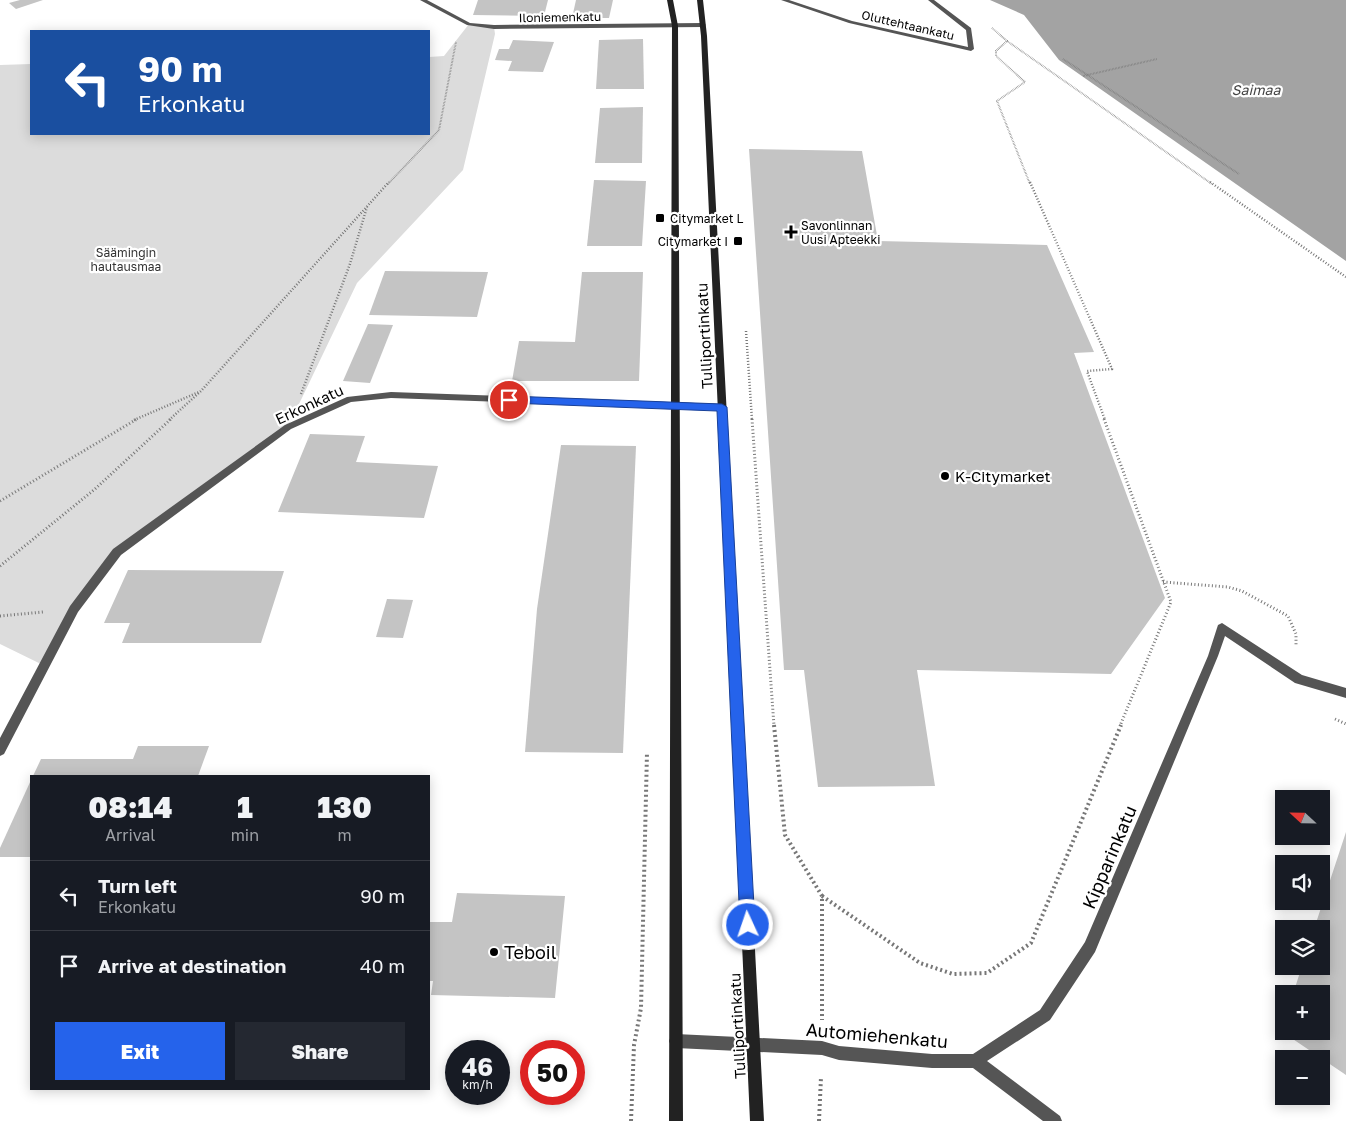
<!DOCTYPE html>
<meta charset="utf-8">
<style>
:root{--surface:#171b24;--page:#242831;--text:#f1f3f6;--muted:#9ea1a6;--line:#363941;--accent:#2563eb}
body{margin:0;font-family:"Golos Text",sans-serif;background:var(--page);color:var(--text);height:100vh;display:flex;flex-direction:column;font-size:19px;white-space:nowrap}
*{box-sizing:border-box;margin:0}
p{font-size:16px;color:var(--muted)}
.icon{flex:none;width:28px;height:28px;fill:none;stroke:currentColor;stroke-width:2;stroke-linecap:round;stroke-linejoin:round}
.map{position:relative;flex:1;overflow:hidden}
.panel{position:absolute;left:30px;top:775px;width:400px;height:315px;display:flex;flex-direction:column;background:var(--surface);border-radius:0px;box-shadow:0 2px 12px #0003}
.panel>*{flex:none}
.top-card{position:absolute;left:30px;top:30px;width:400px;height:105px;border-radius:0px;box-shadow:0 2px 12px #0003;background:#1a4fa0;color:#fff;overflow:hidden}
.needle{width:32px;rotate:292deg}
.buttons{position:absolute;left:1275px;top:790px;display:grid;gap:10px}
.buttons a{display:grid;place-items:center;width:55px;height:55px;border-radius:0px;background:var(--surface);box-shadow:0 2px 12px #0003;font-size:25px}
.speed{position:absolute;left:445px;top:1040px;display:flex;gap:10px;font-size:25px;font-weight:700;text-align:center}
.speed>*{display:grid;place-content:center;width:65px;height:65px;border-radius:50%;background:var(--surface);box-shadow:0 2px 12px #0003;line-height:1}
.speed small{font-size:12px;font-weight:400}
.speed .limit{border:8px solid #d22;background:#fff;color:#111}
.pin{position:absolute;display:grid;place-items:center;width:42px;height:42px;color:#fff;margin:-21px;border:2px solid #fff;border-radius:50%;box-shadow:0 1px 5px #0007}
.me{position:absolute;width:55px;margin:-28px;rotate:357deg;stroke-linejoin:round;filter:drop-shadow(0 0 4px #0008)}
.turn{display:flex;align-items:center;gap:18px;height:105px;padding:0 25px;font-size:22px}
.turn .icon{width:65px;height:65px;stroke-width:2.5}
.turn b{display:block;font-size:35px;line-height:42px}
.eta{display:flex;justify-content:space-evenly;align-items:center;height:85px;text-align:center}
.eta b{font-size:30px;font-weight:800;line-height:35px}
.action{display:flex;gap:10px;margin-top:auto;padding:10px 25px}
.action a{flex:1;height:58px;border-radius:0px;background:var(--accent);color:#fff;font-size:20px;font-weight:800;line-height:58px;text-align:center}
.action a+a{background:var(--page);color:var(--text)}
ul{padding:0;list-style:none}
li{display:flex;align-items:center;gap:15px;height:70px;padding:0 25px;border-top:1px solid var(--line)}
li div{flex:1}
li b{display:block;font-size:19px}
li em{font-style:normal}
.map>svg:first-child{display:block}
.green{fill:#dcdcdc}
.water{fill:#a3a3a3}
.building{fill:#c4c4c4}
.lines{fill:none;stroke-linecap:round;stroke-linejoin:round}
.path-far3{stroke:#777;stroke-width:2;stroke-dasharray:0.5 1;stroke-linecap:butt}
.path-far2{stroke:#777;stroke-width:2.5;stroke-dasharray:1 2;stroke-linecap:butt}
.path-far1{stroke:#777;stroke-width:3;stroke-dasharray:1 2.5;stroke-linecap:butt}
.path{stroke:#777;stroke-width:4;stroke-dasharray:2 3;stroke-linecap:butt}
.street{fill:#555;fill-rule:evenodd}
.secondary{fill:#222;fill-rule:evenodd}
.route{fill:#2563eb;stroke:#184099}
.poi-dot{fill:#000;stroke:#fff;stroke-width:2}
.labels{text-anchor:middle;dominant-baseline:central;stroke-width:4.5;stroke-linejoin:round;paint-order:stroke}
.far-street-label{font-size:12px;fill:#000;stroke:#fff}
.far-poi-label{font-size:12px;fill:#000;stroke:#fff;text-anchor:start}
.far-park-label{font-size:12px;fill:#333;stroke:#fff}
.far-water-label{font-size:14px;font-style:italic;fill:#444;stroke:#fff}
.street-label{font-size:15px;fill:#000;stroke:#fff}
.poi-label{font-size:15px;fill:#000;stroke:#fff;text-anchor:start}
.near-street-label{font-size:18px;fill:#000;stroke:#fff}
.near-poi-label{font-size:18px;fill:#000;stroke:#fff;text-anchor:start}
</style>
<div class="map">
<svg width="1346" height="1121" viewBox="0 0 1346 1121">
<rect width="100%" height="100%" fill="#fff"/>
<!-- green -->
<polygon class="green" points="469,24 494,27 495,34 463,170 357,283 288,427 117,552 74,609 45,666 0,644 0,65 31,64 31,134 429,134 429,57 444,56"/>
<!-- water -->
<polygon class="water" points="990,0 1346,0 1346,261 1059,60 1024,15"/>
<!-- building -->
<g class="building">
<polygon points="20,0 43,0 16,9 9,3"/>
<polygon points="478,0 548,0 544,16 473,15"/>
<polygon points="576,0 613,0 609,18 572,18"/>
<polygon points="643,39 644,89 596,89 599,40"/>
<polygon points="513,40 554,42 543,72 508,71 512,61 495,60 499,49 509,49"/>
<polygon points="643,107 642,163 595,163 600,108"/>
<polygon points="749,149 862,151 878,241 1047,245 1094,352 1074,353 1165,598 1111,674 917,670 935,786 818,787 804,670 784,670"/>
<polygon points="594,180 646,181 642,246 587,246"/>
<polygon points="385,271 488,272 477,317 369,315"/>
<polygon points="582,272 643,272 639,381 512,381 519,341 575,342"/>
<polygon points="368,324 393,325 370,383 343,381"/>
<polygon points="310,434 365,436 356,462 438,466 424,518 278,512"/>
<polygon points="561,445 636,446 623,753 525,752 537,609"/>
<polygon points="128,570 284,571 261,643 122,643 130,623 104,623"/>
<polygon points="387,599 413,600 403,638 376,637"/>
<polygon points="138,746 209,746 198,776 33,776 41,759 133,759"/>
<polygon points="31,780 31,857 0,857 0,848"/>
<polygon points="1346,832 1346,1075 1281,1031 1283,1025 1284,1031 1321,1031 1321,994 1293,994 1302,966 1321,966 1321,929 1314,929"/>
<polygon points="457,893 565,896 555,998 431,995 433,981 429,981 429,922 452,922"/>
</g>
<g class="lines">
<!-- path-far3 -->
<g class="path-far3">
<polyline points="992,28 1007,41 996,51 996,56 1025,82 997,101 1030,184"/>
<polyline points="1007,41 1212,184"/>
<polyline points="1063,59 1239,174"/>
<polyline points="1083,76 1157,59"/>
<polyline points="388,184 439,130 456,42"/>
</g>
<!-- path-far2 -->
<g class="path-far2">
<polyline points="1030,182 1112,369 1087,371 1105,420"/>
<polyline points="1210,182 1346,277"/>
<polyline points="746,331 752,420"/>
<polyline points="301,394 350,264 367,207"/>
<polyline points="134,420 199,392"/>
<polyline points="169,420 201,391 389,182"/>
</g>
<!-- path-far1 -->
<g class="path-far1">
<polyline points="752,419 774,726"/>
<polyline points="1104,419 1171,602 1120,726"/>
<polyline points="0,501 137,419"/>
<polyline points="0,566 95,489 171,419"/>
<polyline points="1163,582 1228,587 1242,591 1288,616 1296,634 1296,646"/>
<polyline points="0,616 43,612"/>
<polyline points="1335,719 1346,724"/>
</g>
<!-- path -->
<g class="path">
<polyline points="774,725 785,835 822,896 822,1020"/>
<polyline points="822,896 920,963 953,974 987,973 1031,943 1121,725"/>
<polyline points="631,1121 634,1045 641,1008 647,752"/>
<polyline points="819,1121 821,1077"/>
</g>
<!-- street -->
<g class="street">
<polygon points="420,0 427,0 470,23 494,25 703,23 706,25 703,27 494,29 467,25"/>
<polygon points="781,0 789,0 852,21 968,47 966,30 928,0 934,0 971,28 974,49 971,51 849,23"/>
<polygon points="391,392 722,404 726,407 722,410 391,398 351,402 291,429 121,555 78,612 4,754 0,756 0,738 70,606 113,549 285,425 347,397"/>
<polygon points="1222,623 1302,675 1346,688 1346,698 1295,683 1225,636 1218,656 1095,952 1050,1020 987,1061 1060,1116 1062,1121 1043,1121 973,1068 932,1068 839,1060 822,1055 676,1048 671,1046 669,1041 671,1036 676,1034 822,1041 839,1046 932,1054 973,1054 1040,1010 1085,942 1208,656 1217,628 1218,625"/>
</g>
<!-- secondary -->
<g class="secondary">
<polygon points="667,0 673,0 678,26 683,1121 669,1121 672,26"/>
<polygon points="697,0 703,0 707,36 764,1121 750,1121 701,36"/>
</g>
</g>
<!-- route -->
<polygon class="route" points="509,396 722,404 727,407 755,925 753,931 748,933 742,931 740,925 717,411 509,403 504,400"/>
<!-- markers -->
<g class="poi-dot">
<rect x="655" y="213" width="10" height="10" rx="2.5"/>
<path d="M788.5 224.5h5v5h5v5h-5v5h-5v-5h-5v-5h5z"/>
<rect x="733" y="236" width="10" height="10" rx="2.5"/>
<circle cx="945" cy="476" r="5"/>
<circle cx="494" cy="952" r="5"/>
</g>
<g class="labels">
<!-- far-street labels -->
<g class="far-street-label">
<text transform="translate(560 17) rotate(-1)">Iloniemenkatu</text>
<text transform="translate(908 25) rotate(13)">Oluttehtaankatu</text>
</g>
<!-- far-poi labels -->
<g class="far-poi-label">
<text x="670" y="218">Citymarket L</text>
<text x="801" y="225">Savonlinnan<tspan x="801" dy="14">Uusi Apteekki</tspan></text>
<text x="728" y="241" text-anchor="end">Citymarket I</text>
</g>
<!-- far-park labels -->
<g class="far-park-label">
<text x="126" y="252">Säämingin<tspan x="126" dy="14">hautausmaa</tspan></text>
</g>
<!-- far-water labels -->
<g class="far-water-label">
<text x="1256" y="89">Saimaa</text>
</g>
<!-- street labels -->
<g class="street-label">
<text transform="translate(704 336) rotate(-93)">Tulliportinkatu</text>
<text transform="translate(309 404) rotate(-25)">Erkonkatu</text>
<text transform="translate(737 1026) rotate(-93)">Tulliportinkatu</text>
</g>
<!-- poi labels -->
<g class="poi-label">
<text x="955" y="476">K-Citymarket</text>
</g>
<!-- near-street labels -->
<g class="near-street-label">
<text transform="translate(1109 857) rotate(-67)">Kipparinkatu</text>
<text transform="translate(877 1035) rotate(5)">Automiehenkatu</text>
</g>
<!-- near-poi labels -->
<g class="near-poi-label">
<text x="504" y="952">Teboil</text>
</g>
</g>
</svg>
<div class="buttons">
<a><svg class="needle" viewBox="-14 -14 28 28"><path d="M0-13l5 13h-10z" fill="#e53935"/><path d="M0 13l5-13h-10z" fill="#9ea1a6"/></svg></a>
<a><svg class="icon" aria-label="sound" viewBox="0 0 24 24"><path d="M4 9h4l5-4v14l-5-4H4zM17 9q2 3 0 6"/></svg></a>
<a><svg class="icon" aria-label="layers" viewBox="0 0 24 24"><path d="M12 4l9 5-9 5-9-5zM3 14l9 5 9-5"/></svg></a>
<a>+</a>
<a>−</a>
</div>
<div class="speed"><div>46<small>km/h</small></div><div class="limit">50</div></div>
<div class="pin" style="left:509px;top:400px;background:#d93025"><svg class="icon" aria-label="arrive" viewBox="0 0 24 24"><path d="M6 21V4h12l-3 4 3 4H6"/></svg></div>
<svg class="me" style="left:748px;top:925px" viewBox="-20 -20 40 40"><circle r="17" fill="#2563eb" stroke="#fff" stroke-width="3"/><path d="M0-11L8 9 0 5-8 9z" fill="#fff"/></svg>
<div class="top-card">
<div class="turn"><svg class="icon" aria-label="left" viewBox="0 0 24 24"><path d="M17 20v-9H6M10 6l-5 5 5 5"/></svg><div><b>90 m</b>Erkonkatu</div></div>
</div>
<section class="panel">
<div class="eta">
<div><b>08:14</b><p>Arrival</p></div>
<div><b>1</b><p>min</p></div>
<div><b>130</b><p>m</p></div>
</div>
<ul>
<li><svg class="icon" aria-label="left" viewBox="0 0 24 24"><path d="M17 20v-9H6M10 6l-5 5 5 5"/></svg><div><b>Turn left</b><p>Erkonkatu</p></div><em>90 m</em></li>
<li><svg class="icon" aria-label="arrive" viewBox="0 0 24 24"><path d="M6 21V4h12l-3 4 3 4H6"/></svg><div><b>Arrive at destination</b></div><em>40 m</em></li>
</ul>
<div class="action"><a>Exit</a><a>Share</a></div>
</section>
</div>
